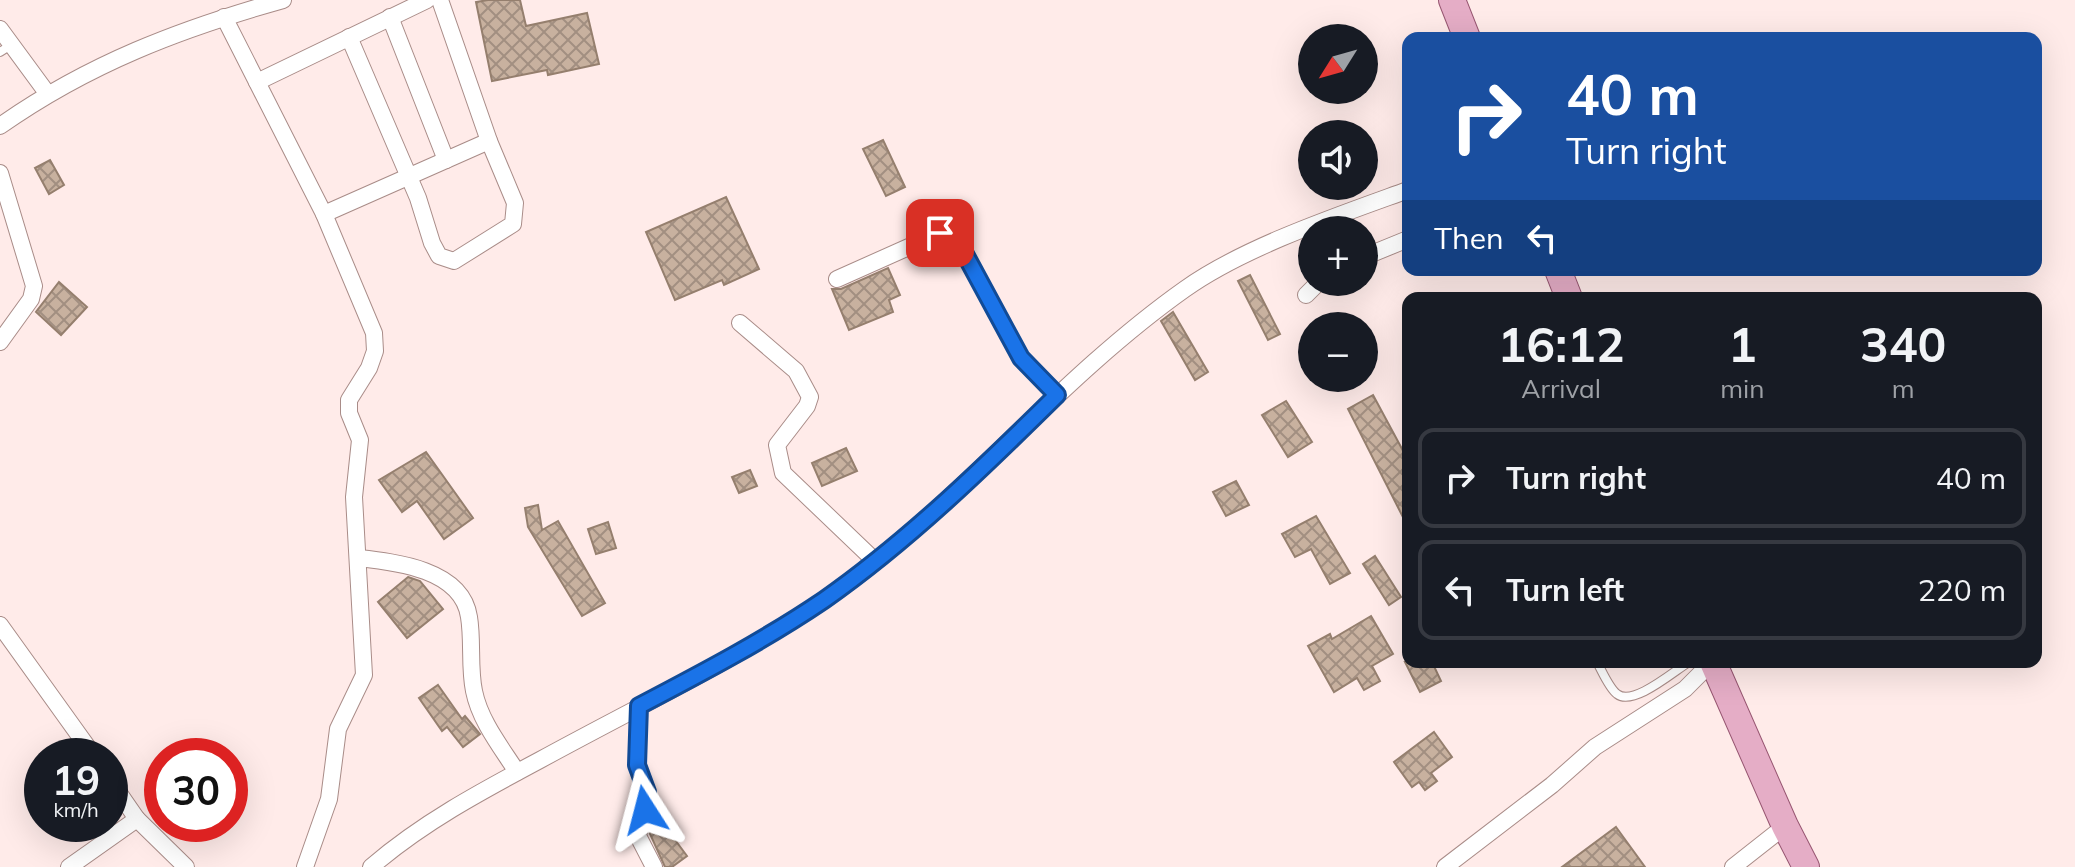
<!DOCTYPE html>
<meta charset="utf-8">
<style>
:root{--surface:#171b24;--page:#20242c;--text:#f1f3f6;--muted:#9ea1a6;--line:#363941}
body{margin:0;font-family:Mulish,sans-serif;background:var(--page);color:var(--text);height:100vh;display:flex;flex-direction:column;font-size:30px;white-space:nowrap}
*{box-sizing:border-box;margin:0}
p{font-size:26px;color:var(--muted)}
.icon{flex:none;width:44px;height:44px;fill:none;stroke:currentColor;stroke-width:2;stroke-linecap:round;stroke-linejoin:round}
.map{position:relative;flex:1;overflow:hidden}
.details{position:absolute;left:1402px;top:292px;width:640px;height:376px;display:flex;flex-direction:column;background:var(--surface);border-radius:16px;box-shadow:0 8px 32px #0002}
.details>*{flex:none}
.banner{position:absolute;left:1402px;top:32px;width:640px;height:244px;border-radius:16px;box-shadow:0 8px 32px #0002;background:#1a4fa0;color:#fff;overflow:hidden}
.needle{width:52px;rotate:233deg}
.fabs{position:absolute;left:1298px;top:24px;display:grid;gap:16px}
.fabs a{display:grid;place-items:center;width:80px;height:80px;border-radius:50%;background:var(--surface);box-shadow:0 8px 32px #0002;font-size:40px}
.speed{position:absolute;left:24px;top:738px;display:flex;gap:16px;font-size:40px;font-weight:700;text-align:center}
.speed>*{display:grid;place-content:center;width:104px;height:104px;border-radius:50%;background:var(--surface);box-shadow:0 8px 32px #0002;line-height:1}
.speed small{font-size:20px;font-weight:400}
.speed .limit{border:12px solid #d22;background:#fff;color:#111}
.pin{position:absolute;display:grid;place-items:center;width:68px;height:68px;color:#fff;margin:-34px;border-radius:16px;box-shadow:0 4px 12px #0006}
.me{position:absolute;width:88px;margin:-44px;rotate:351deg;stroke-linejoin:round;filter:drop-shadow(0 0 6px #0008)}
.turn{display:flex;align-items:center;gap:28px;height:168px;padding:0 32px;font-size:36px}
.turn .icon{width:104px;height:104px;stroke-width:2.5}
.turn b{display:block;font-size:56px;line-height:68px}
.then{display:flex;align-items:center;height:76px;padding:0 32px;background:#0003;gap:16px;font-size:30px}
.eta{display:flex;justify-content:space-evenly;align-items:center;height:136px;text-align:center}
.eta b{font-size:48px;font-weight:700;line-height:56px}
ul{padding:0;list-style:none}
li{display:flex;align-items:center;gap:24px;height:100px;margin:0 16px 12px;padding:0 16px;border:4px solid var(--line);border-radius:16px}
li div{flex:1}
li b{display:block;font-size:30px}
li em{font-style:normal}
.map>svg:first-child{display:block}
.building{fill:url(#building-cross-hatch);stroke:#957f6e;stroke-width:2}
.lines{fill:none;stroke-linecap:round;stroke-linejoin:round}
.service-casing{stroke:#a98c88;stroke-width:10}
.minor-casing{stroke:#a98c88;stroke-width:18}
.primary-casing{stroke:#975671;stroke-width:28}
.service{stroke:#fff;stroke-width:8}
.minor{stroke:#fff;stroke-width:16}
.primary{stroke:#e5adc6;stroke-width:26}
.route-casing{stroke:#114b97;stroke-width:20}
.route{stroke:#1a73e8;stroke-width:14}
</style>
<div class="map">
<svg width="2075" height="867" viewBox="0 0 2075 867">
<defs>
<pattern id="building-cross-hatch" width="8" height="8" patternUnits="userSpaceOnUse" patternTransform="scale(2)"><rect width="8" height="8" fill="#c8b19f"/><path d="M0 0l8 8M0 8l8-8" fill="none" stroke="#a28f81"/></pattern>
</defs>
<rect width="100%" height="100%" fill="#ffebe9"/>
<!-- building -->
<g class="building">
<polygon points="488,0 520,0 526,26 587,13 599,64 548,75 547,70 492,81 476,2"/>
<polygon points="883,140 905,187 886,196 863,149"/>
<polygon points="50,160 64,185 49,194 35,168"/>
<polygon points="726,197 759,269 724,285 722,280 675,300 646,232"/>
<polygon points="888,268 900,295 889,300 893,312 849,330 832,289 841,289"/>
<polygon points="1250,275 1280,334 1268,340 1238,281"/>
<polygon points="59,282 87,307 61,335 36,312"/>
<polygon points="1173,312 1208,372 1195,380 1161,321"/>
<polygon points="1373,395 1408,460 1408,527 1348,409"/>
<polygon points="1286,401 1312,442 1288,457 1262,415"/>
<polygon points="846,448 857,471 822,486 812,463"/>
<polygon points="426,452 473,518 444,539 417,501 402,512 379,480"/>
<polygon points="750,470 757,486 739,493 732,477"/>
<polygon points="1236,481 1249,505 1226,516 1213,492"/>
<polygon points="538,505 542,530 558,521 605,603 582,616 528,527 525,508"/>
<polygon points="1316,516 1350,573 1330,584 1311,549 1295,557 1282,534"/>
<polygon points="608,522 616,548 596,554 588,529"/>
<polygon points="1375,556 1401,597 1389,605 1363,564"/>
<polygon points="408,577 420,581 443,609 407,638 378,602"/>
<polygon points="1371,616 1393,654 1372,666 1380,681 1364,690 1357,678 1334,692 1308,646 1330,634 1332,639"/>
<polygon points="1405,662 1432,662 1441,681 1420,692"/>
<polygon points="438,685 462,719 465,716 480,734 463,747 447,727 442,731 419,698"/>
<polygon points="1434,732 1452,757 1431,773 1437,781 1425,790 1419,782 1412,787 1394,762"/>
<polygon points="661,821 687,856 672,867 665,867 650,834 651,829"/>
<polygon points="1616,827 1645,867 1562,867"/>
</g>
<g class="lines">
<!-- service casing -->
<g class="service-casing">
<g id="service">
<polyline points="0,52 11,45"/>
<path d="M1597,662c5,9 12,26 20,32 16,13 57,-23 72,-32"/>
</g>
</g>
<!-- minor casing -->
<g class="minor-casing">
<g id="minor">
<polyline points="224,17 324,214 374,333 375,351 369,368 349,400 349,413 360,440 354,497 364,675 338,729 329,799 305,867"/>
<polyline points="390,17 446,160"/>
<polyline points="0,29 47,93"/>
<polyline points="349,37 418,198 432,243 439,256 454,261 513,224 515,203 489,141 440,0"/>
<polyline points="257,82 427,0"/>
<path d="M0,126c88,-62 180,-97 283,-126"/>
<polyline points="0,173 34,286 31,299 0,342"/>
<polyline points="324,214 489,141"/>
<polyline points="1364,257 1408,239"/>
<polyline points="837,279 940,233 950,235 960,245 1021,358 1057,395"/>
<polyline points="1306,295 1319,282"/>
<polyline points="740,323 796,371 810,397 807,406 777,445 783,473 875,561"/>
<path d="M358,558c37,4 104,11 111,59 4,24 0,50 5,74 6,30 27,56 43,81"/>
<polyline points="0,625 94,756"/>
<polyline points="639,706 637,765 647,792 638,836 654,867"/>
<polyline points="110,780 137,819"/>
<polyline points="69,867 137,819 186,867"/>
<path d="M371,867c51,-44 109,-75 169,-107 95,-52 194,-99 284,-160 131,-90 231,-219 361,-311 59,-42 154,-74 223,-99"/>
<polyline points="1445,867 1552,785 1595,747 1685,689 1712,662"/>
<polyline points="1733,867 1785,826"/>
</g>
</g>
<!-- primary casing -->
<g class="primary-casing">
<g id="primary">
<polyline points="1452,0 1467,38"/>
<polyline points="1558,270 1569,298"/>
<polyline points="1713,662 1785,826 1806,867"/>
</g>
</g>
<!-- service -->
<use href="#service" class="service"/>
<!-- minor -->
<use href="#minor" class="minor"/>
<!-- primary -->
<use href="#primary" class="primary"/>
</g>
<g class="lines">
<!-- route casing -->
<g class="route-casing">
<path id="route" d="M645,810l2,-18 -10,-27 2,-59c63,-33 126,-66 185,-106 84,-59 160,-133 233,-205l-36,-37 -61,-113 -10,-10 -10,-2"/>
</g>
<!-- route -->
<use href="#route" class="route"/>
</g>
</svg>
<div class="fabs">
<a><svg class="needle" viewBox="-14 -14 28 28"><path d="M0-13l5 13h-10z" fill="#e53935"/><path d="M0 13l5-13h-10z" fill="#9ea1a6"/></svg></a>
<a><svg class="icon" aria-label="sound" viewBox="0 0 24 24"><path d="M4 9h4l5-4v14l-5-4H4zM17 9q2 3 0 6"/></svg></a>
<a>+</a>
<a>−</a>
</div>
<div class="speed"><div>19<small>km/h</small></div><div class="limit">30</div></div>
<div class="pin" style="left:940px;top:233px;background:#d93025"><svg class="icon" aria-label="arrive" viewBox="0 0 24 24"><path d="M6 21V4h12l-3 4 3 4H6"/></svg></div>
<svg class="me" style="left:645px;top:810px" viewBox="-20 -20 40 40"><path d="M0-17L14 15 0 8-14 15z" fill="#1a73e8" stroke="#fff" stroke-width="4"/></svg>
<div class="banner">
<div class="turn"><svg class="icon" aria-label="right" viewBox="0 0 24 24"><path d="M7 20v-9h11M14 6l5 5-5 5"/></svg><div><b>40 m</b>Turn right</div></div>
<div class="then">Then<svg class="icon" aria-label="left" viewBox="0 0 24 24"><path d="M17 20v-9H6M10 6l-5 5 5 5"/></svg></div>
</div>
<section class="details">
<div class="eta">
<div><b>16:12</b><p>Arrival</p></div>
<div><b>1</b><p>min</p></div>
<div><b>340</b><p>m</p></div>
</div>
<ul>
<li><svg class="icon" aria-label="right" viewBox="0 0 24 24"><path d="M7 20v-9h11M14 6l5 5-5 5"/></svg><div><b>Turn right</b></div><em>40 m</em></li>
<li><svg class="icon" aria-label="left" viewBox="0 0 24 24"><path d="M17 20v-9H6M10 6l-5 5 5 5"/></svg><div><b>Turn left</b></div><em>220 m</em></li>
</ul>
</section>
</div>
